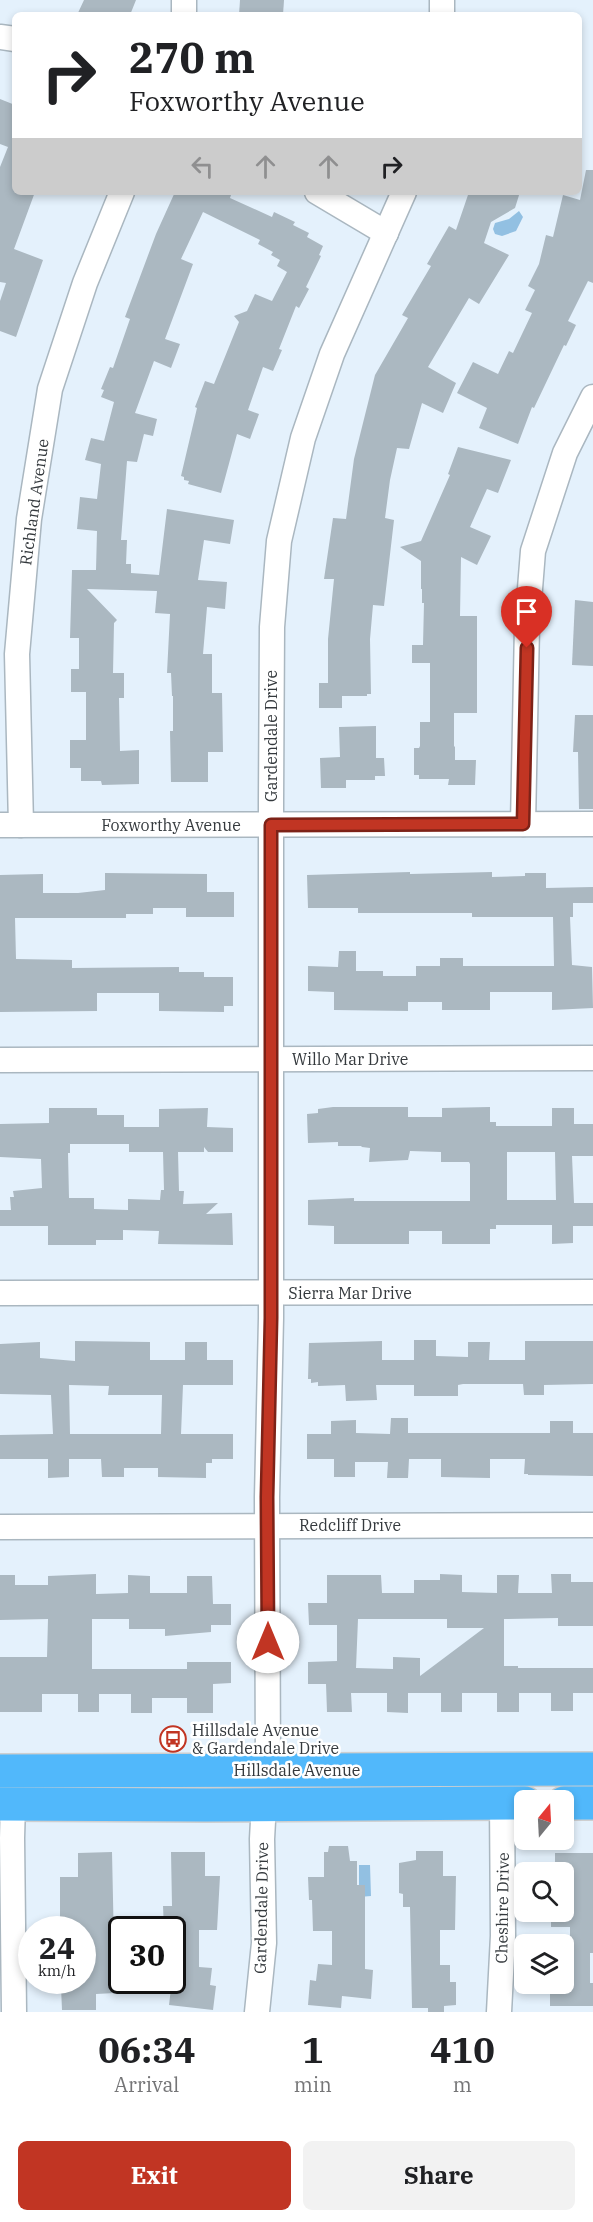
<!DOCTYPE html>
<style>
:root{--surface:#fff;--page:#f2f2f2;--text:#202124;--muted:#757577;--accent:#c13523}
body{margin:0;font-family:"IBM Plex Serif",serif;background:var(--page);color:var(--text);height:100vh;display:flex;flex-direction:column;font-size:22px;white-space:nowrap}
*{box-sizing:border-box;margin:0}
p{font-size:20px;color:var(--muted)}
.icon{flex:none;width:33px;height:33px;fill:none;stroke:currentColor;stroke-width:2;stroke-linecap:round;stroke-linejoin:round}
.map{position:relative;height:2012px;overflow:hidden}
.drawer{display:flex;flex-direction:column;background:var(--surface);flex:1}
.drawer>*{flex:none}
.top-card{position:absolute;left:12px;top:12px;width:570px;height:183px;border-radius:9px;box-shadow:0 3px 9px #0003;background:#fff;color:var(--text);overflow:hidden}
.needle{width:39px;rotate:18deg}
.controls{position:absolute;left:514px;top:1790px;display:grid;gap:12px}
.controls a{display:grid;place-items:center;width:60px;height:60px;border-radius:9px;background:var(--surface);box-shadow:0 3px 9px #0003;font-size:30px}
.speed{position:absolute;left:18px;top:1916px;display:flex;gap:12px;font-size:30px;font-weight:700;text-align:center}
.speed>*{display:grid;place-content:center;width:78px;height:78px;border-radius:50%;background:var(--surface);box-shadow:0 3px 9px #0003;line-height:1}
.speed small{font-size:15px;font-weight:400}
.speed .limit{border:3px solid #111;border-radius:9px;background:#fff;color:#111}
.pin{position:absolute;display:grid;place-items:center;width:51px;height:51px;color:#fff;margin:-62px -26px;border-radius:50% 50% 50% 0;rotate:-45deg;box-shadow:0 0 6px #0007}
.pin .icon{rotate:45deg}
.me{position:absolute;width:66px;margin:-33px;rotate:0deg;stroke-linejoin:round;filter:drop-shadow(0 0 4px #0008)}
.turn{display:flex;align-items:center;gap:21px;height:126px;padding:0 18px;font-size:27px}
.turn .icon{width:78px;height:78px;stroke-width:2.5}
.turn b{display:block;font-size:42px;line-height:51px}
.lanes{display:flex;align-items:center;height:57px;padding:0 18px;background:#0003;justify-content:center;gap:30px;direction:ltr}
.lanes .off{opacity:.35}
.eta{display:flex;justify-content:space-evenly;align-items:center;height:102px;text-align:center}
.eta b{font-size:36px;font-weight:700;line-height:42px}
.button{display:flex;gap:12px;margin-top:auto;padding:12px 18px}
.button a{flex:1;height:69px;border-radius:9px;background:var(--accent);color:#fff;font-size:24px;font-weight:700;line-height:69px;text-align:center}
.button a+a{background:var(--page);color:var(--text)}
.map>svg:first-child{display:block}
.water{fill:#92c0e2}
.building{fill:#abb8c1;fill-rule:evenodd}
.lines{fill:none;stroke-linecap:round;stroke-linejoin:round}
.minor-casing{stroke:#aab7c0;stroke-width:27}
.highway-casing{stroke:#cecfd0;stroke-width:36}
.minor{stroke:#fff;stroke-width:24}
.highway{stroke:#51b8fb;stroke-width:33}
.route-casing{stroke:#7d2217;stroke-width:15}
.route{stroke:#c13523;stroke-width:10}
.labels{text-anchor:middle;dominant-baseline:central;stroke-width:5;stroke-linejoin:round;paint-order:stroke}
.street-label{font-size:16px;fill:#34393d;stroke:#fff}
.poi-label{font-size:16px;fill:#34393d;stroke:#fff;text-anchor:start}
</style>
<div class="map">
<svg width="593" height="2012" viewBox="0 0 593 2012">
<rect width="100%" height="100%" fill="#e4f1fc"/>
<!-- water -->
<g class="water">
<polygon points="519,211 523,217 516,231 502,236 495,234 493,229 495,223 509,219"/>
<polygon points="359,1865 370,1865 371,1896 359,1897"/>
</g>
<!-- building -->
<g class="building">
<polygon points="84,0 136,0 130,15 77,15"/>
<polygon points="240,0 284,0 283,15 239,15"/>
<polygon points="0,99 15,105 15,192 35,192 14,249 43,260 16,337 0,331 0,301 6,283 0,282 0,167 8,147 0,144"/>
<polygon points="586,170 593,170 593,283 588,281 568,321 576,325 566,346 564,345 534,408 532,407 518,444 479,428 487,408 457,393 473,362 498,374 509,351 513,353 532,313 525,310 535,290 528,286 539,264 546,235 553,237 563,195 580,200"/>
<polygon points="175,192 232,192 230,198 272,217 274,212 295,222 293,225 309,233 307,237 323,246 319,255 321,256 306,287 309,289 299,308 296,306 279,349 282,350 273,371 263,367 248,410 259,414 250,439 237,434 221,493 188,484 189,481 184,480 184,477 181,476 197,408 195,407 205,381 214,384 239,322 234,316 247,311 255,294 272,301 287,272 277,266 280,260 271,255 273,252 258,244 260,240 203,212 181,259 193,264 165,339 180,344 171,368 154,361 135,413 157,419 153,436 144,434 137,462 127,461 121,540 127,540 126,564 131,564 131,573 159,575 167,509 234,520 230,544 204,540 198,580 227,582 225,609 207,607 203,654 212,654 212,693 222,693 223,752 208,752 208,782 171,782 170,731 173,731 173,696 172,696 171,673 167,673 170,614 155,613 157,591 87,589 117,620 114,623 113,673 124,673 124,698 119,698 120,751 139,750 139,784 102,785 101,781 81,781 81,768 70,768 70,740 86,740 86,692 71,692 71,669 79,669 79,638 70,638 72,570 96,570 97,531 77,529 80,497 97,499 101,464 85,460 91,438 104,441 114,402 101,397 104,390 101,389 110,367 113,368 130,319 125,317 156,234"/>
<polygon points="469,192 520,192 515,208 491,222 484,243 509,255 479,304 469,298 428,367 456,383 443,413 422,403 409,449 397,448 390,480 385,518 394,520 384,606 373,605 370,639 371,694 367,694 367,696 342,696 342,708 319,708 319,683 328,683 328,639 334,579 324,579 333,518 346,519 354,459 375,375 408,318 402,315 431,266 427,264 449,226 456,230"/>
<polygon points="458,447 511,460 498,493 487,489 470,527 491,536 477,565 461,557 460,616 477,616 477,713 454,713 454,746 455,747 455,760 476,760 475,785 448,785 449,779 419,779 419,775 414,775 414,748 419,748 420,746 420,722 430,722 430,663 412,663 412,645 423,645 424,603 422,603 422,589 421,589 421,561 400,547 421,541 450,475 448,474"/>
<polygon points="575,600 593,602 593,666 572,665"/>
<polygon points="575,715 593,715 593,809 579,809 578,752 573,752"/>
<polygon points="376,726 376,758 384,758 385,776 375,776 375,780 346,780 346,788 321,788 320,758 340,757 339,727"/>
<polygon points="410,872 410,874 492,872 492,877 525,876 525,873 546,873 546,888 593,887 593,903 573,903 573,917 570,917 572,965 592,967 593,1008 552,1010 552,992 490,992 490,1010 442,1010 442,1002 408,1002 408,1011 334,1010 334,992 308,991 308,966 338,967 339,951 356,951 356,971 383,971 383,976 416,976 416,966 440,966 440,958 463,958 463,966 554,966 553,917 472,917 472,913 358,913 358,908 308,908 307,875"/>
<polygon points="105,873 207,874 207,892 234,892 234,917 186,917 186,908 153,908 153,914 126,914 126,918 15,918 16,959 72,960 72,968 179,967 179,972 204,972 204,977 233,977 233,1006 224,1006 224,1012 159,1011 159,993 97,993 97,1011 0,1012 0,875 43,874 43,893 78,893 105,890"/>
<path d="M333,1107h75v10h34v-9l48,-1v15h6v4h56v-18h22v16h19v32h-21l2,47h19v23h-20v17l-21,1v-19h-56v4h-6v15h-48v-13h-33v13h-75v-18l-26,-1v-25l46,-2v3h116v-37l-1,-2h-28v-10l-31,-1 -2,9 -39,2 1,-14 -8,-1 -1,-1h-23v-4l-30,1 -1,-29 11,-1v-4zM507,1152h48l1,48h-49z"/>
<path d="M49,1108h48v7h27v12h35v-18l49,-1 -1,19 26,1v24h-25l-4,-5v5h-26l1,39h5l-1,13 35,-1 -12,11 26,-1 1,32 -75,-1 1,-13 -36,-1v10h-27v5h-48v-19h-48v-16h11l-1,-13h4l-1,-6 29,-3 -1,-29 -41,-2v-33l49,-1zM70,1144h59v8h34l1,38h-3l-1,10 -32,-1v11l-34,-1v-11h-25l-1,-45h2z"/>
<polygon points="414,1340 436,1340 436,1356 468,1357 468,1342 490,1342 489,1360 525,1360 525,1341 593,1341 593,1384 544,1385 544,1395 524,1395 523,1384 463,1384 458,1385 458,1396 414,1396 414,1385 376,1385 377,1400 346,1401 345,1385 318,1386 318,1382 311,1383 311,1379 308,1379 309,1343 382,1341 382,1360 414,1360"/>
<path d="M75,1341l75,1v18h35v-18h22v18h26v25h-50l-2,49h52v25h-21v4h-6v15l-48,-1v-9h-34v9h-22l-1,-18h-32v18l-21,1v-19h-48v-24l53,-1 -2,-39 -51,-1v-50l40,-2v16l35,3zM69,1385l40,1 -1,9h54l-1,39h-91z"/>
<polygon points="391,1418 408,1418 408,1433 550,1433 550,1421 573,1421 573,1433 593,1433 593,1476 528,1475 528,1474 524,1474 525,1459 490,1459 490,1478 441,1477 441,1459 409,1459 408,1478 387,1478 388,1462 355,1462 355,1477 334,1477 334,1459 307,1459 307,1434 331,1434 331,1421 356,1420 356,1433 390,1434"/>
<polygon points="96,1574 96,1594 128,1593 128,1575 150,1576 150,1593 187,1593 187,1576 212,1576 213,1604 231,1604 231,1625 211,1625 211,1632 165,1636 165,1629 129,1629 129,1619 92,1619 92,1669 187,1669 187,1662 231,1662 231,1683 213,1684 213,1713 187,1713 187,1698 152,1698 152,1713 131,1713 131,1694 99,1694 99,1712 78,1712 78,1694 42,1694 42,1712 0,1712 0,1657 47,1657 48,1619 0,1620 0,1575 15,1575 15,1585 48,1585 48,1576"/>
<path d="M440,1574l22,1v17l35,1v-18h22l-1,18h34l-1,-19h20v8h22v44h-35v-8l-54,1v47h14v2h75v25h-20v18h-22v-18h-32v19h-22v-19h-35v19h-21v-19h-33v20l-21,-1v-19h-36l1,19h-25l-1,-28h-18v-22l29,-1v-36h-28l-1,-22h19v-28h54l1,18h32v-13h26zM358,1619h89v9h37l-64,48v-18l-27,-1v12l-37,-1z"/>
<polygon points="329,1846 348,1846 350,1861 357,1861 357,1885 365,1885 365,1969 373,1970 371,1999 342,1996 341,2008 308,2005 310,1980 316,1981 318,1964 332,1965 332,1931 313,1931 312,1900 309,1900 308,1877 324,1877 324,1852 328,1852"/>
<polygon points="416,1851 443,1851 443,1876 456,1876 455,1930 440,1930 440,1965 450,1965 450,1982 456,1982 456,2005 444,2006 444,2012 428,2012 428,2008 412,2008 410,1907 403,1907 403,1894 399,1893 399,1863 416,1860"/>
<polygon points="112,1852 115,1993 96,1994 96,2010 62,2010 61,1987 74,1986 74,1980 82,1980 82,1929 60,1928 60,1877 78,1877 78,1853"/>
<polygon points="171,1852 205,1852 205,1876 220,1876 217,1930 199,1930 199,1967 212,1968 210,1985 216,1986 213,2010 169,2005 172,1980 172,1929 164,1929 163,1906 172,1906"/>
<polygon points="555,1853 593,1853 593,1953 590,1953 590,1983 593,1983 593,2006 550,2006 550,1983 564,1983 564,1958 570,1958 570,1927 551,1927 551,1911 564,1911 564,1872 555,1872"/>
</g>
<g class="lines">
<!-- minor casing -->
<g class="minor-casing">
<g id="minor">
<polyline points="184,15 184,0"/>
<polyline points="442,15 442,0"/>
<polyline points="0,37 15,39"/>
<polyline points="317,192 386,233"/>
<polyline points="523,824 527,626 533,551 565,453 593,397"/>
<polyline points="0,825 593,824"/>
<polyline points="21,825 17,654 29,519 50,389 85,283 122,192"/>
<polyline points="0,1060 593,1058"/>
<polyline points="0,1293 593,1292"/>
<polyline points="0,1527 593,1525"/>
<polyline points="268,1771 267,1497 271,1318 271,800 272,627 279,541 303,438 332,354 404,192"/>
<polyline points="13,1804 12,1838 14,2012"/>
<polyline points="257,2012 264,1943 262,1839 264,1803"/>
<polyline points="499,2012 503,1936 502,1803"/>
</g>
</g>
<!-- highway casing -->
<g class="highway-casing">
<g id="highway">
<polyline points="0,1771 593,1769"/>
<polyline points="564,1803 593,1803"/>
<polyline points="0,1804 205,1805 525,1803"/>
</g>
</g>
<!-- minor -->
<use href="#minor" class="minor"/>
<!-- highway -->
<use href="#highway" class="highway"/>
</g>
<g class="lines">
<!-- route casing -->
<g class="route-casing">
<polyline id="route" points="268,1642 267,1497 271,1318 271,825 523,824 527,648"/>
</g>
<!-- route -->
<use href="#route" class="route"/>
</g>
<!-- icons -->
<defs>
<g id="bus-ring" transform="scale(1.35)"><circle r="9.5" fill="#fff" stroke="#c13523" stroke-width="1.5"/><path d="M-5-6H5V4H4V6H2V4H-2V6H-4V4H-5ZM-3.5-4V0h7V-4ZM-3.5 1.2v1.5H-2V1.2ZM2 1.2v1.5H3.5V1.2Z" fill="#c13523"/></g>
</defs>
<g fill-rule="evenodd">
<use href="#bus-ring" x="173" y="1739"/>
</g>
<g class="labels">
<!-- street labels -->
<g class="street-label">
<text transform="translate(34 502) rotate(-82)">Richland Avenue</text>
<text transform="translate(271 736) rotate(-90)">Gardendale Drive</text>
<text x="171" y="825">Foxworthy Avenue</text>
<text x="350" y="1059">Willo Mar Drive</text>
<text x="350" y="1293">Sierra Mar Drive</text>
<text x="350" y="1525">Redcliff Drive</text>
<text x="297" y="1770">Hillsdale Avenue</text>
<text transform="translate(261 1908) rotate(-89)">Gardendale Drive</text>
<text transform="translate(502 1908) rotate(-89)">Cheshire Drive</text>
</g>
<!-- poi labels -->
<g class="poi-label">
<text x="192" y="1730">Hillsdale Avenue<tspan x="192" dy="18">&amp; Gardendale Drive</tspan></text>
</g>
</g>
</svg>
<div class="controls">
<a><svg class="needle" viewBox="-14 -14 28 28"><path d="M0-13l5 13h-10z" fill="#e53935"/><path d="M0 13l5-13h-10z" fill="#757577"/></svg></a>
<a><svg class="icon" aria-label="search" viewBox="0 0 24 24"><circle cx="10" cy="10" r="6"/><path d="M15 15l6 6"/></svg></a>
<a><svg class="icon" aria-label="layers" viewBox="0 0 24 24"><path d="M12 4l9 5-9 5-9-5zM3 14l9 5 9-5"/></svg></a>
</div>
<div class="speed"><div>24<small>km/h</small></div><div class="limit">30</div></div>
<div class="pin" style="left:527px;top:648px;background:#d93025"><svg class="icon" aria-label="arrive" viewBox="0 0 24 24"><path d="M6 21V4h12l-3 4 3 4H6"/></svg></div>
<svg class="me" style="left:268px;top:1642px" viewBox="-20 -20 40 40"><circle r="19" fill="#fff"/><path d="M0-13L10 11 0 6-10 11z" fill="#c13523"/></svg>
<div class="top-card">
<div class="turn"><svg class="icon" aria-label="right" viewBox="0 0 24 24"><path d="M7 20v-9h11M14 6l5 5-5 5"/></svg><div><b>270 m</b>Foxworthy Avenue</div></div>
<div class="lanes"><svg class="icon off" aria-label="left" viewBox="0 0 24 24"><path d="M17 20v-9H6M10 6l-5 5 5 5"/></svg><svg class="icon off" aria-label="ahead" viewBox="0 0 24 24"><path d="M12 20V5M6 11l6-6 6 6"/></svg><svg class="icon off" aria-label="ahead" viewBox="0 0 24 24"><path d="M12 20V5M6 11l6-6 6 6"/></svg><svg class="icon" aria-label="right" viewBox="0 0 24 24"><path d="M7 20v-9h11M14 6l5 5-5 5"/></svg></div>
</div>
</div>
<section class="drawer">
<div class="eta">
<div><b>06:34</b><p>Arrival</p></div>
<div><b>1</b><p>min</p></div>
<div><b>410</b><p>m</p></div>
</div>
<div class="button"><a>Exit</a><a>Share</a></div>
</section>
